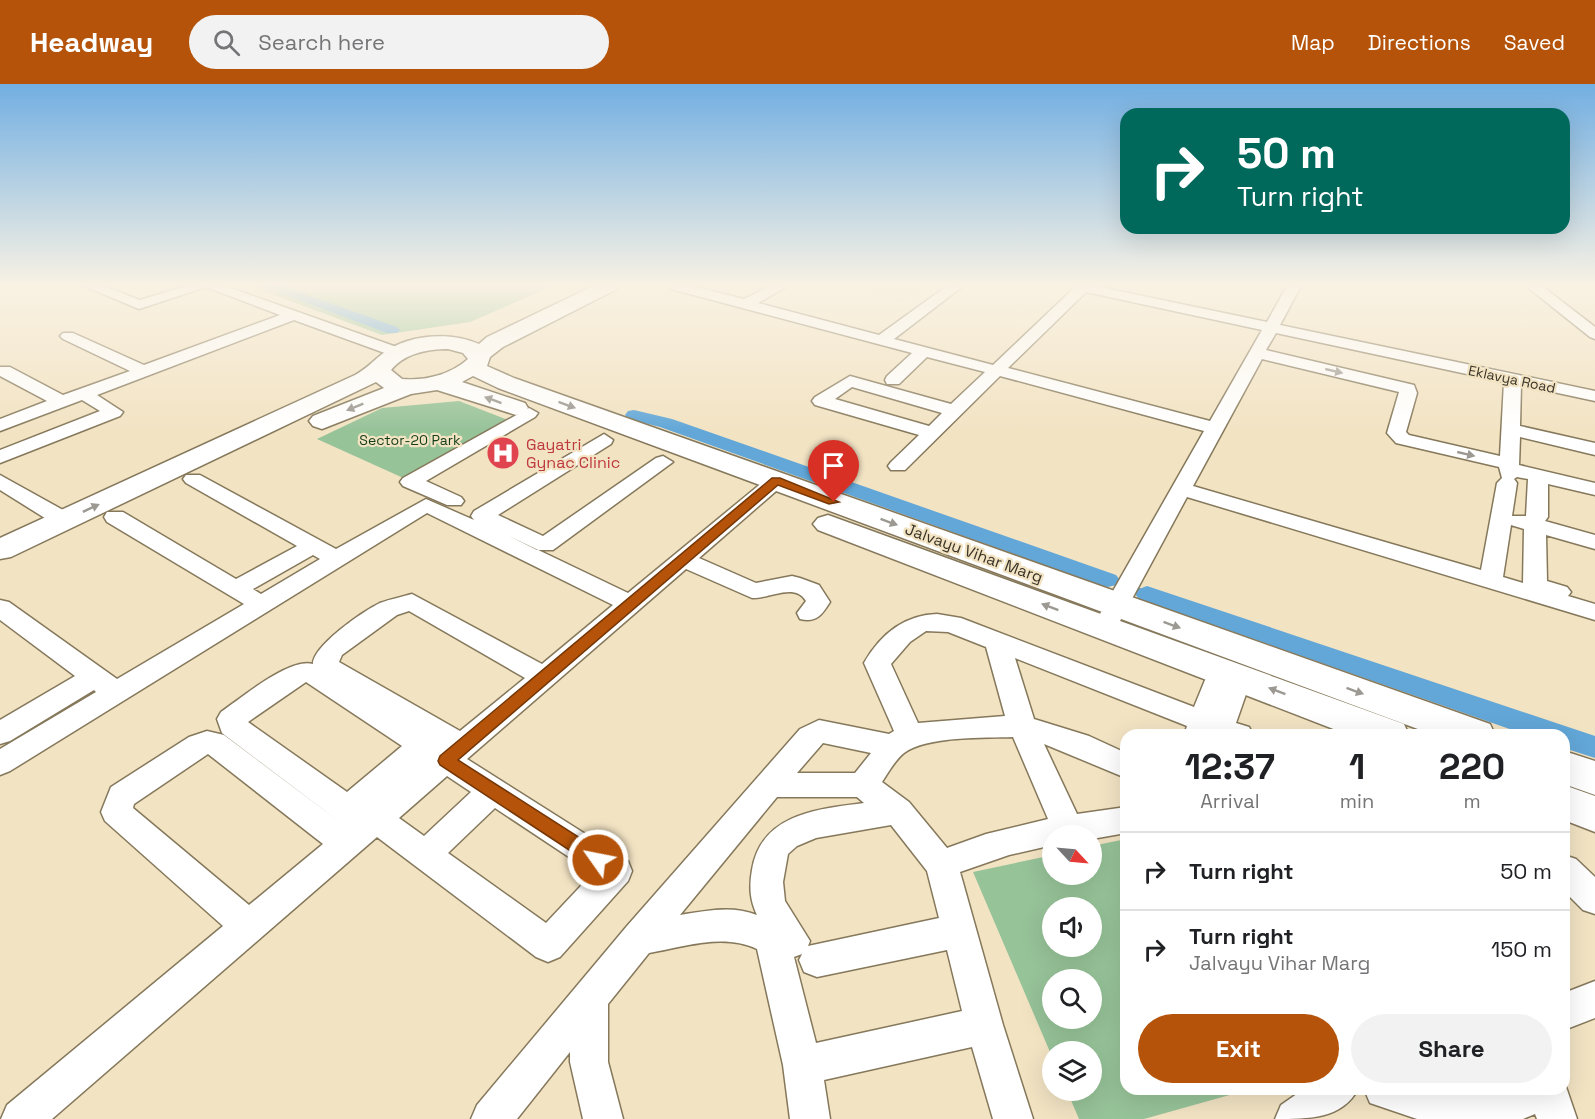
<!DOCTYPE html>
<style>
:root{--surface:#fff;--page:#f2f2f2;--text:#202124;--muted:#757577;--line:#e0e0e0;--accent:#b45309}
body{margin:0;font-family:"Space Grotesk",sans-serif;background:var(--page);color:var(--text);height:100vh;display:flex;flex-direction:column;font-size:22px;white-space:nowrap}
*{box-sizing:border-box;margin:0}
p{font-size:20px;color:var(--muted)}
.icon{flex:none;width:33px;height:33px;fill:none;stroke:currentColor;stroke-width:2;stroke-linecap:round;stroke-linejoin:round}
.map{position:relative;flex:1;overflow:hidden}
.panel{position:absolute;left:1120px;top:645px;width:450px;height:366px;display:flex;flex-direction:column;background:var(--surface);border-radius:18px;box-shadow:0 6px 24px #0002}
.panel>*{flex:none}
.hud{position:absolute;left:1120px;top:24px;width:450px;height:126px;border-radius:18px;box-shadow:0 6px 24px #0002;background:#00695c;color:#fff;overflow:hidden}
.needle{width:39px;rotate:116deg}
.controls{position:absolute;left:1042px;top:741px;display:grid;gap:12px}
.controls a{display:grid;place-items:center;width:60px;height:60px;border-radius:50%;background:var(--surface);box-shadow:0 6px 24px #0002;font-size:30px}
.pin{position:absolute;display:grid;place-items:center;width:51px;height:51px;color:#fff;margin:-62px -26px;border-radius:50% 50% 50% 0;rotate:-45deg;box-shadow:0 0 6px #0007}
.pin .icon{rotate:45deg}
.me{position:absolute;width:66px;margin:-33px;rotate:303deg;stroke-linejoin:round;filter:drop-shadow(0 0 4px #0008)}
.turn{display:flex;align-items:center;gap:21px;height:126px;padding:0 18px;font-size:27px}
.turn .icon{width:78px;height:78px;stroke-width:2.5}
.turn b{display:block;font-size:42px;line-height:51px}
.eta{display:flex;justify-content:space-evenly;align-items:center;height:102px;text-align:center}
.eta b{font-size:36px;font-weight:800;line-height:42px}
.action{display:flex;gap:12px;margin-top:auto;padding:12px 18px}
.action a{flex:1;height:69px;border-radius:36px;background:var(--accent);color:#fff;font-size:24px;font-weight:800;line-height:69px;text-align:center}
.action a+a{background:var(--page);color:var(--text)}
ul{padding:0;list-style:none}
li{display:flex;align-items:center;gap:18px;height:78px;padding:0 18px;border-top:2px solid var(--line)}
li div{flex:1}
li b{display:block;font-size:22px}
li em{font-style:normal}
header{display:flex;align-items:center;gap:36px;box-sizing:border-box;height:84px;padding:0 30px;background:var(--accent);color:#fff}
header strong{font-size:28px}
nav{display:flex;gap:33px;margin-inline-start:auto;font-size:21px}
.search{width:420px;height:54px;background:var(--page);display:flex;align-items:center;gap:15px;box-sizing:border-box;padding:0 21px;border-radius:33px;color:var(--muted);font-size:22px}
.map>svg:first-child{display:block}
.built{fill:#e9d8b1}
.green{fill:#97c399;fill-rule:evenodd}
.lines{fill:none;stroke-linecap:round;stroke-linejoin:round}
.stream-far1{stroke:#5684a3;stroke-width:6}
.stream{stroke:#5684a3;stroke-width:8}
.canal{fill:#62a7d8;fill-rule:evenodd}
.street-casing{stroke:#85785b;stroke-width:3}
.secondary-casing{stroke:#85785b;stroke-width:3}
.street{fill:#fff;fill-rule:evenodd}
.secondary{fill:#fff;fill-rule:evenodd}
.oneway{fill:#9c9993}
.route{fill:#b45309;stroke:#753606;stroke-width:1.5}
.labels{text-anchor:middle;dominant-baseline:central;stroke-width:4.5;stroke-linejoin:round;paint-order:stroke}
.far-street-label{font-size:14px;fill:#393327;stroke:#f2e3c3}
.far-park-label{font-size:14px;fill:#123d19;stroke:#f2e3c3}
.health-label{font-size:16px;fill:#be3a42;stroke:#f2e3c3;text-anchor:start}
.street-label{font-size:16px;fill:#393327;stroke:#f2e3c3}
</style>
<header>
<strong>Headway</strong>
<div class="search"><svg class="icon" aria-label="search" viewBox="0 0 24 24"><circle cx="10" cy="10" r="6"/><path d="M15 15l6 6"/></svg>Search here</div>
<nav><a>Map</a><a>Directions</a><a>Saved</a></nav>
</header>
<div class="map">
<svg width="1595" height="1035" viewBox="0 0 1595 1035">
<rect width="100%" height="100%" fill="#f2e3c3"/>
<!-- built -->
<polygon class="built" points="839,202 927,202 903,218"/>
<!-- green -->
<g class="green">
<polygon points="250,202 553,202 470,238 382,251"/>
<polygon points="459,317 513,338 410,397 317,355 382,324"/>
<path d="M1126,755v250h125l-107,30h-65l-12,-28 25,-1v-38h-39v7l-80,-187 80,-17v19h39v-28zM1053,824h39v38h-39zM1053,896h39v38h-39z"/>
</g>
<g class="lines">
<!-- stream-far1 -->
<polyline class="stream-far1" points="1108,496 1147,510"/>
<!-- stream -->
<polyline class="stream" points="1144,509 1147,510"/>
<!-- canal -->
<g class="canal">
<polygon points="262,202 282,202 397,243 400,246 397,249 387,249"/>
<polygon points="634,326 672,335 1116,491 1120,496 1116,501 1108,503 1100,501 660,343 628,335 625,331 628,327"/>
<polygon points="1147,502 1595,652 1595,674 1564,664 1564,651 1527,651 1139,515 1135,510 1139,505"/>
</g>
<!-- street casing -->
<g class="street-casing">
<g id="street">
<polygon points="84,202 103,202 140,216 186,202 225,202 405,266 407,269 405,272 393,272 294,236 97,311 123,328 120,332 0,379 0,366 100,327 82,316 0,347 0,335 47,317 0,292 0,283 10,283 63,311 130,287 63,255 60,252 63,249 73,249 144,281 280,231 206,203 139,225"/>
<path d="M669,202h23l52,13 27,-13h17l-30,17 121,32 68,-49h16l-69,53 99,26 80,-76 -4,-3h26l172,36 20,-36h14l-21,39 315,66v10l-74,-16 -1,41 75,17v12l-75,-18 -1,28 76,18v12l-47,-11v33l-3,4 50,14v14l-49,-14 1,46 20,6 4,5 -3,4 27,8v16l-408,-123 -74,137 -9,2 -9,-2 -3,-6 112,-197 -204,-55 -95,94h-14l-3,-4 3,-4 28,-27 -104,-30 -3,-4 3,-4 35,-21 101,28 34,-32 -58,-15 -28,27h-12l-2,-4 2,-4 25,-23 -241,-64zM1086,208l176,38 -52,91 -202,-53zM1276,249l228,49 -4,74 -91,-21 -3,-3 11,-39 -3,-8 -148,-35zM1262,275l137,33 -12,41 9,10 103,24 3,11 -5,5 -16,87 -288,-84zM852,303l90,26 -13,13 -94,-27zM1517,393l11,2 -2,37h-14l5,-33 -3,-4zM1511,441l13,4 -1,54 -20,-6z"/>
<polygon points="1526,202 1542,202 1595,243 1595,255 1590,253"/>
<polygon points="529,324 538,329 535,333 426,397 461,413 464,417 461,421 447,421 403,402 400,398 403,394"/>
<path d="M604,350l9,6 -2,4 -113,71 45,21 113,-78 7,-2 10,6 -120,88h-16l-28,-14 119,57 141,-116h14l3,4 -3,4 -84,73 57,25 36,-7 8,2 19,7 11,17c-8,13 -14,21 -30,17l-3,-6 9,-12c-11,-19 -37,-2 -54,-3l-66,-29 -219,190 161,102 4,10 -4,10 -68,76 -12,5 -12,-5 -159,-120 -325,282h-51l6,-14 216,-179 -118,-105 -4,-9 10,-25 78,-50 18,-6 17,4 121,91 -123,-93 -5,-14 4,-7c20,-14 69,-55 92,-48 0,-18 50,-53 67,-61 10,-4 22,-6 32,-9l130,70 71,-59 -186,-92 -417,258 -10,4v-26l96,-57 -2,-2 -84,51 -10,3v-24l75,-44 -75,-56v-20l9,2 108,77 127,-75 -137,-82 -3,-5 3,-5h16l113,67 61,-33 -111,-63 -3,-4 3,-4h14l136,74 90,-50 48,21 -3,-4 3,-5zM313,471l7,4 -59,35 -8,-5zM409,527l116,67 -65,53 -121,-69 3,-7 55,-40zM306,598l96,64 -55,46 -99,-70zM208,670l115,90 -74,61 -116,-97 1,-4zM447,692l24,16 -47,44 -25,-18zM495,724l98,65 -47,50 -98,-70z"/>
<polygon points="0,391 72,431 75,436 72,441 56,441 0,406"/>
<path d="M937,530l24,4 233,89 18,-44 9,-2 9,2 4,6 14,1 4,7 -16,46 13,4 4,8h-69l3,-9 -172,-68 19,61 55,17 37,17v25l-82,-34 33,70 49,-7v26l-34,6v-3h-39v9l-44,10 -49,17 43,153 30,94h-40l-21,-72 -148,33 6,39h-40l-7,-54 -26,-116c-34,-16 -73,-2 -108,4l-41,51v58l15,57h-40l-13,-57v-10l-53,67h-46l6,-14 150,-179 173,-197 19,-9 70,14 5,-3 -30,-68c16,-28 40,-48 73,-49zM926,547l22,1 38,15 19,69 -87,7 -27,-59 19,-22zM1013,653l35,82 -62,15 -39,14 -38,-46 -27,-20c6,-9 13,-22 22,-29 22,-17 81,-15 109,-16zM823,659l48,10 -16,20h-58zM777,713h80l7,6c-47,6 -103,11 -112,67 -3,17 -2,30 5,45 -25,-10 -51,-4 -77,0zM891,741l36,46 12,47 -131,28 2,-5 -25,-40 -2,-19 5,-28 9,-8 19,-8zM947,866l15,61 -146,32 -22,-86 8,-3 -3,6 5,12 13,5z"/>
<polygon points="1564,771 1576,775 1595,793 1595,830 1583,826 1564,807"/>
<polygon points="1595,897 1595,934 1564,946 1564,909"/>
<polygon points="1564,997 1577,1035 1537,1035 1535,1030 1523,1035 1417,1035 1370,1019 1364,1005 1467,1005 1488,1008 1496,1005 1564,1005"/>
<path d="M1304,1005h54c-16,30 -49,30 -83,30l6,-14z"/>
</g>
</g>
<!-- secondary casing -->
<g class="secondary-casing">
<g id="secondary">
<path d="M593,202h25l-3,4 -112,57 -13,10 -3,9 27,12 976,346 5,11h-61l-936,-347 -25,-12 -11,6 63,21 3,5 -3,5 -9,2 -79,-25 -26,4 -89,35 -9,-3 -4,-5 4,-5 71,-28 -8,-6 -365,175 -11,2v-21l355,-163c11,-6 17,-13 26,-20 25,-21 69,-24 98,-11l8,-7zM448,265l15,4 5,6c-18,16 -43,22 -66,20l-11,-9c14,-17 37,-21 57,-21z"/>
<polygon points="828,431 1404,640 1409,651 1349,651 818,446 813,440 818,434"/>
<polygon points="1564,667 1595,677 1595,711 1564,700"/>
<polygon points="1564,701 1595,712 1595,748 1564,736"/>
</g>
</g>
<!-- street -->
<use href="#street" class="street"/>
<!-- secondary -->
<use href="#secondary" class="secondary"/>
</g>
<!-- one-way arrows -->
<defs><path id="oneway-solid" d="M-6-.8H1V-3.2L6.5 0L1 3.2V.8H-6Z" transform="scale(1.5)"/></defs>
<g class="oneway">
<use href="#oneway-solid" transform="translate(1334 287) rotate(13)"/>
<use href="#oneway-solid" transform="translate(493 316) rotate(-160)"/>
<use href="#oneway-solid" transform="translate(567 321) rotate(20)"/>
<use href="#oneway-solid" transform="translate(355 323) rotate(158)"/>
<use href="#oneway-solid" transform="translate(1466 370) rotate(13)"/>
<use href="#oneway-solid" transform="translate(91 424) rotate(-25)"/>
<use href="#oneway-solid" transform="translate(889 438) rotate(20)"/>
<use href="#oneway-solid" transform="translate(1050 523) rotate(-159)"/>
<use href="#oneway-solid" transform="translate(1172 541) rotate(20)"/>
<use href="#oneway-solid" transform="translate(1277 607) rotate(-159)"/>
<use href="#oneway-solid" transform="translate(1355 607) rotate(20)"/>
</g>
<!-- sky -->
<linearGradient id="sky" x2="0" y2="1"><stop stop-color="#72afe2"/><stop offset="0.58" stop-color="#f9f2e4"/><stop offset="1" stop-color="#f9f2e4" stop-opacity="0"/></linearGradient>
<rect width="1595" height="347" fill="url(#sky)"/>
<!-- route -->
<polygon class="route" points="772,394 780,394 839,418 829,420 778,401 458,676 605,770 607,776 605,781 598,784 592,781 440,681 438,677 440,672"/>
<!-- icons -->
<defs>
<g id="hospital-disc" transform="scale(1.725)"><circle r="9.5" fill="#e0444e" stroke="#f2e3c3"/><path d="M-5-5h3v3.5h4V-5h3V5h-3V1.5h-4V5h-3Z" fill="#fff"/></g>
</defs>
<g fill-rule="evenodd">
<use href="#hospital-disc" x="503" y="369"/>
</g>
<g class="labels">
<!-- far-street labels -->
<g class="far-street-label">
<text transform="translate(1512 295) rotate(12)">Eklavya Road</text>
</g>
<!-- far-park labels -->
<g class="far-park-label">
<text x="410" y="356">Sector-20 Park</text>
</g>
<!-- health labels -->
<g class="health-label">
<text x="526" y="360">Gayatri<tspan x="526" dy="18">Gynac Clinic</tspan></text>
</g>
<!-- street labels -->
<g class="street-label">
<text transform="translate(974 469) rotate(20)">Jalvayu Vihar Marg</text>
</g>
</g>
</svg>
<div class="controls">
<a><svg class="needle" viewBox="-14 -14 28 28"><path d="M0-13l5 13h-10z" fill="#e53935"/><path d="M0 13l5-13h-10z" fill="#757577"/></svg></a>
<a><svg class="icon" aria-label="sound" viewBox="0 0 24 24"><path d="M4 9h4l5-4v14l-5-4H4zM17 9q2 3 0 6"/></svg></a>
<a><svg class="icon" aria-label="search" viewBox="0 0 24 24"><circle cx="10" cy="10" r="6"/><path d="M15 15l6 6"/></svg></a>
<a><svg class="icon" aria-label="layers" viewBox="0 0 24 24"><path d="M12 4l9 5-9 5-9-5zM3 14l9 5 9-5"/></svg></a>
</div>
<div class="pin" style="left:834px;top:418px;background:#d93025"><svg class="icon" aria-label="arrive" viewBox="0 0 24 24"><path d="M6 21V4h12l-3 4 3 4H6"/></svg></div>
<svg class="me" style="left:598px;top:776px" viewBox="-20 -20 40 40"><circle r="17" fill="#b45309" stroke="#fff" stroke-width="3"/><path d="M0-11L8 9 0 5-8 9z" fill="#fff"/></svg>
<div class="hud">
<div class="turn"><svg class="icon" aria-label="right" viewBox="0 0 24 24"><path d="M7 20v-9h11M14 6l5 5-5 5"/></svg><div><b>50 m</b>Turn right</div></div>
</div>
<section class="panel">
<div class="eta">
<div><b>12:37</b><p>Arrival</p></div>
<div><b>1</b><p>min</p></div>
<div><b>220</b><p>m</p></div>
</div>
<ul>
<li><svg class="icon" aria-label="right" viewBox="0 0 24 24"><path d="M7 20v-9h11M14 6l5 5-5 5"/></svg><div><b>Turn right</b></div><em>50 m</em></li>
<li><svg class="icon" aria-label="right" viewBox="0 0 24 24"><path d="M7 20v-9h11M14 6l5 5-5 5"/></svg><div><b>Turn right</b><p>Jalvayu Vihar Marg</p></div><em>150 m</em></li>
</ul>
<div class="action"><a>Exit</a><a>Share</a></div>
</section>
</div>
